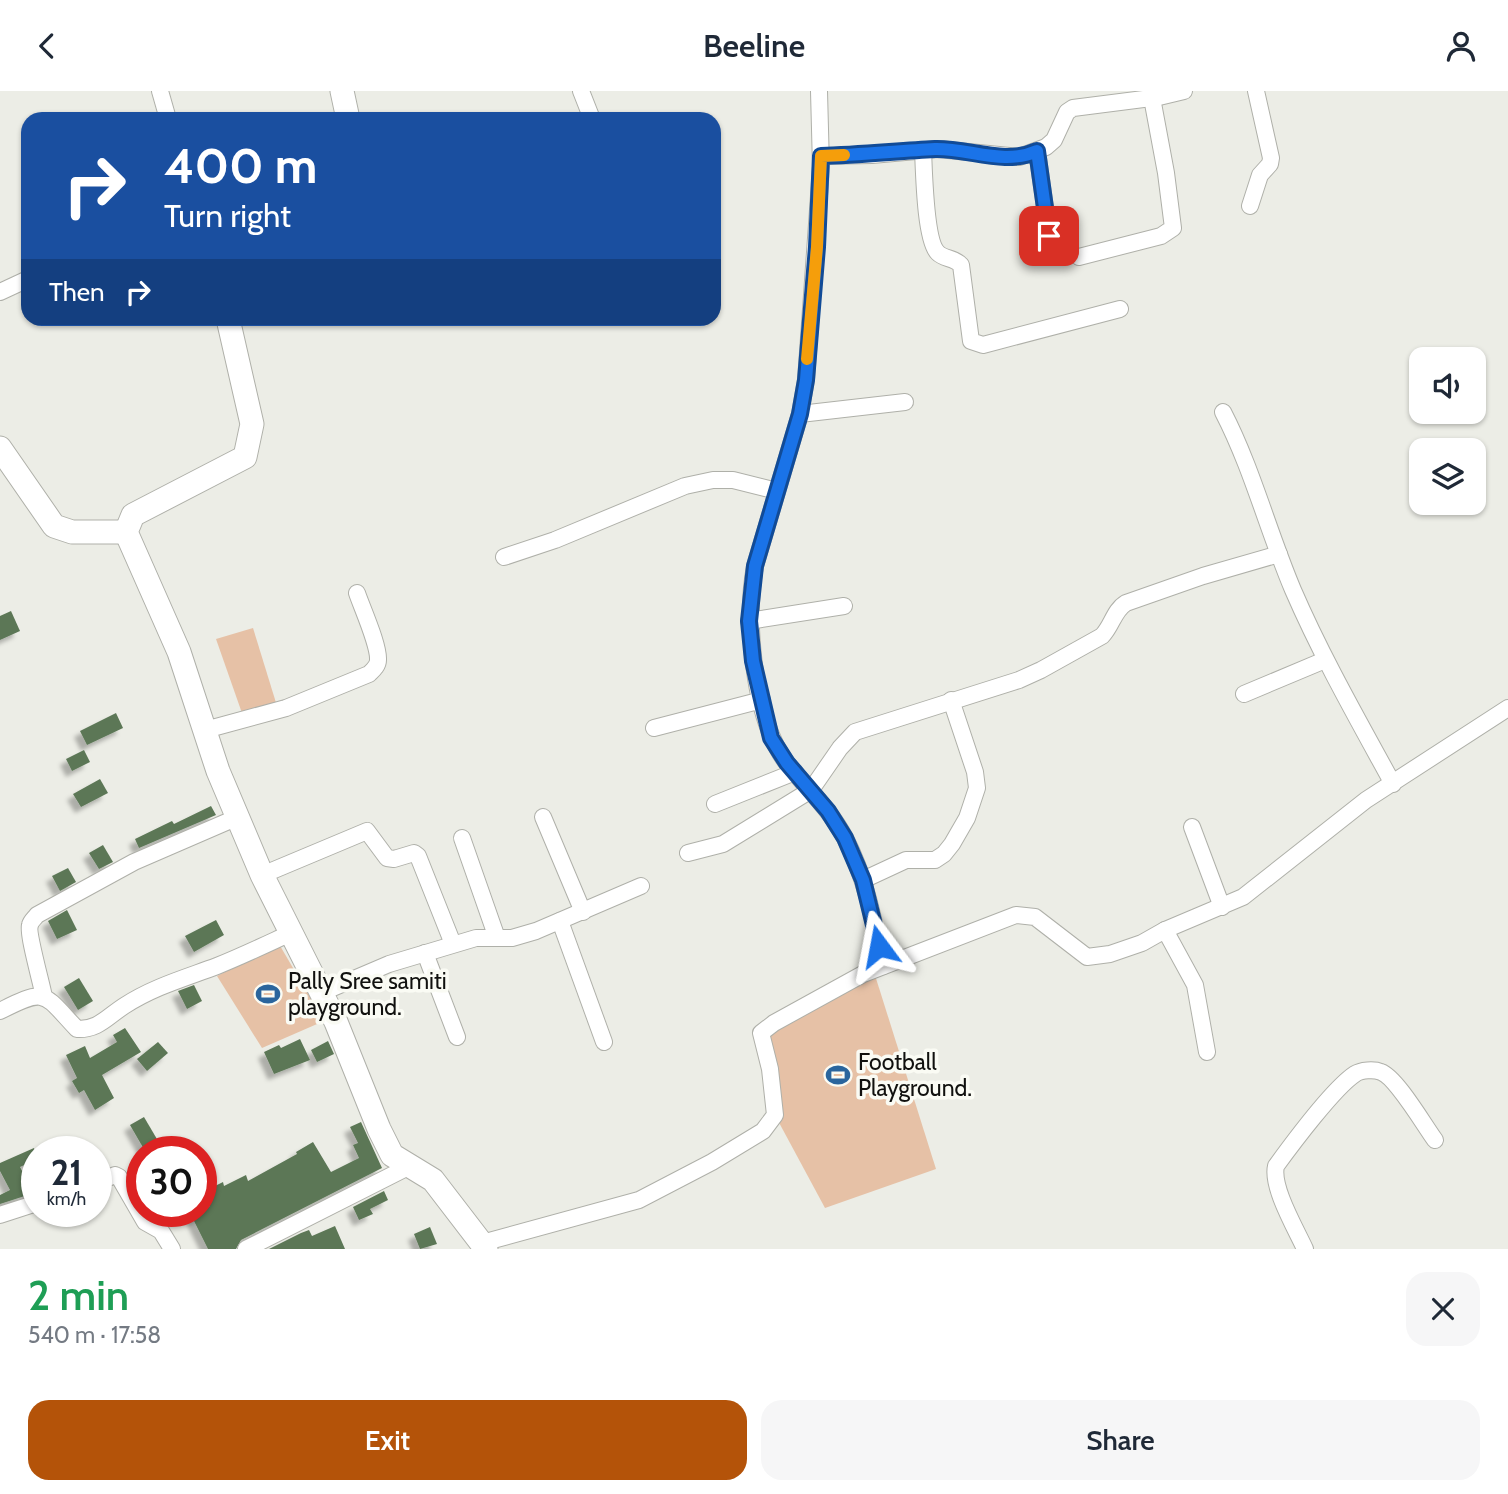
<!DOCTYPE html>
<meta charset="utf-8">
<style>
:root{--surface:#fff;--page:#f6f6f7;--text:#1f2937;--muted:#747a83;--accent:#b45309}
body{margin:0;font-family:Cabin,sans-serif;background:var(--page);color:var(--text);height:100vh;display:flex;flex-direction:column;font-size:26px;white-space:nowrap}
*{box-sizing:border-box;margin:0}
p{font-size:23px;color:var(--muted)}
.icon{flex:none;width:38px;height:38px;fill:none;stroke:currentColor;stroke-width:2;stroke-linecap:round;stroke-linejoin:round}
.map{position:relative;height:1158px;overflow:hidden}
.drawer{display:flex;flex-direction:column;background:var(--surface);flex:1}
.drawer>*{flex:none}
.banner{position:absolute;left:21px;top:21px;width:700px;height:214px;border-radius:21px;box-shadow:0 2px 5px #0004;background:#1a4fa0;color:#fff;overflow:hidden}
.controls{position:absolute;left:1409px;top:256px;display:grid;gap:14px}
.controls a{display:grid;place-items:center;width:77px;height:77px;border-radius:14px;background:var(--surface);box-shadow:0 2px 5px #0004;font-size:35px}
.speed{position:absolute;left:21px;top:1045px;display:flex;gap:14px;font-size:35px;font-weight:700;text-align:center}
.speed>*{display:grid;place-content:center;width:91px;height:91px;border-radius:50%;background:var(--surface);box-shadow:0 2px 5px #0004;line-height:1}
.speed small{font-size:18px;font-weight:400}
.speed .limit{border:10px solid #d22;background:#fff;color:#111}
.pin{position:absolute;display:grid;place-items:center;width:60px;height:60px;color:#fff;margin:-30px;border-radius:14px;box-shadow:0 4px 10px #0006}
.me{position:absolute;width:77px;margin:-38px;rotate:347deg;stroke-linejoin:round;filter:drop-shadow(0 0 5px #0008)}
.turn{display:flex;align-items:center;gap:24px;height:147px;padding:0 28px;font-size:32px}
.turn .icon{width:91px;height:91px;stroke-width:2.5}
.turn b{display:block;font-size:49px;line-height:60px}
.then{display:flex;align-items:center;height:66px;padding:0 28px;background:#0003;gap:14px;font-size:26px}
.round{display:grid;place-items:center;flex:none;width:74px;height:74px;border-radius:21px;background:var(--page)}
.summary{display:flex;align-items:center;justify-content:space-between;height:119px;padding:0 28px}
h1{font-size:42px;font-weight:600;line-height:52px;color:#1e9e55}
.action{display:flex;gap:14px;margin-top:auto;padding:14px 28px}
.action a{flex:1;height:80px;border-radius:21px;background:var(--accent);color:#fff;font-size:28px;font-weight:600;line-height:80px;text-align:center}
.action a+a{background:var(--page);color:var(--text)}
header{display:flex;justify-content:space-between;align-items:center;height:91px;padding:0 28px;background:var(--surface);font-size:32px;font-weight:600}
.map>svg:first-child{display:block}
.grass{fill:#e6c1a6}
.building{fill:#5c7756;filter:url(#shadow)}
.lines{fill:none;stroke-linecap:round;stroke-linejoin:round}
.street-casing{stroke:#afb0a9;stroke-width:18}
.secondary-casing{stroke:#afb0a9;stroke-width:25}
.street{stroke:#fff;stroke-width:16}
.secondary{stroke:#fff;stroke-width:23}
.route-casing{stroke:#114b97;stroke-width:18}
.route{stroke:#1a73e8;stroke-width:12}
.slow{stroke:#f59e0b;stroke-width:12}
.labels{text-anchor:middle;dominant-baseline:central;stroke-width:7;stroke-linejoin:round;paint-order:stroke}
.poi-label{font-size:23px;fill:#11110f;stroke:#fafbf4;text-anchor:start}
</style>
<header><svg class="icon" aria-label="back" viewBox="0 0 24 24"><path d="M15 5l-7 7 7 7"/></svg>Beeline<svg class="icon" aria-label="person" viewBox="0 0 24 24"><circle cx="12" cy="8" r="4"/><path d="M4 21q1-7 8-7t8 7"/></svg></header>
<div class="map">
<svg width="1508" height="1158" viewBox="0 0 1508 1158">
<defs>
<filter id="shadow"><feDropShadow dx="-6" dy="6" stdDeviation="2" flood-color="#0004"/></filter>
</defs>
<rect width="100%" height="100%" fill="#ecede6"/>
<!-- grass -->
<g class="grass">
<polygon points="253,537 277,615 243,625 216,548"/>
<polygon points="279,853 324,930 262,957 217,885"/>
<polygon points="874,881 936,1078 825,1117 776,1026 761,942"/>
</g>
<!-- building -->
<g class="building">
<polygon points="11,520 20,540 0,549 0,525"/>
<polygon points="116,622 123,637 87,654 80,640"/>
<polygon points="84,659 90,671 72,680 66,668"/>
<polygon points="100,688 108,702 81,716 73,703"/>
<polygon points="211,715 216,724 139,757 135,748 172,730 174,733"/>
<polygon points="103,754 113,771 99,778 89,762"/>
<polygon points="68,777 76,791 60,800 52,785"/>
<polygon points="67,819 77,839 57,848 48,830"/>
<polygon points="216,829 224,844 194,861 185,845"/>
<polygon points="79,887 93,910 78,919 64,896"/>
<polygon points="194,894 202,910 187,918 178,900"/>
<polygon points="125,937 141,961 102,984 114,1007 95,1019 84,999 79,1002 72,990 77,987 66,964 85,955 90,967 117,951 113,944"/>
<polygon points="300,948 310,969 274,983 264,961 279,954 281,957"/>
<polygon points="328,950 334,963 317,971 311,959"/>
<polygon points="158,951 168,962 147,980 137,968"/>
<polygon points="144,1026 164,1060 145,1060 130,1034"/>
<polygon points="361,1031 382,1077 241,1149 236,1158 208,1158 191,1124 210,1115 203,1101 223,1091 224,1095 246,1084 248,1090 297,1063 296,1061 313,1051 331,1081 359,1067 353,1054 358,1052 350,1036"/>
<polygon points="34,1057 37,1068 20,1076 34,1102 0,1113 0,1104 10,1099 0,1080 0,1072"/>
<polygon points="384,1100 388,1109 370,1118 373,1123 359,1129 353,1116"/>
<polygon points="335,1135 345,1158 269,1158 301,1142 309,1139 312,1145"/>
<polygon points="430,1136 437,1153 420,1158 414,1143"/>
</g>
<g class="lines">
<!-- street casing -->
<g class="street-casing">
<g id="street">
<polyline points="160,0 168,28"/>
<polyline points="581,0 592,28"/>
<path d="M819,0l2,76 -15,213 -6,34 -45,152c-10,54 -2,151 31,196 20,26 44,47 59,76 21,40 29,84 38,128"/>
<path d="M923,59c1,20 2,91 15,103 6,6 17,5 23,12l10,76 12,4 137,-36"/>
<polyline points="1037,60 1049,145"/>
<polyline points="821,65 872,64 938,58 1019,66 1046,56 1054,49 1067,21 1073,17 1159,6 1184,0"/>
<polyline points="1250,115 1260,84 1270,73 1271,67 1256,0"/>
<polyline points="1079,166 1161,145 1173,137 1166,82 1152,7"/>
<polyline points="0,201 28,188"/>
<path d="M1223,321c29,56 45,119 70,178 29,67 65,130 100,194"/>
<polyline points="800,323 905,311"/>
<polyline points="504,466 555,449 685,395 713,389 733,389 777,400"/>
<polyline points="749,530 844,515"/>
<polyline points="1244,603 1325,569"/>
<polyline points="654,637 762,609"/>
<path d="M205,639l81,-22 83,-34c4,-4 9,-8 9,-14 1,-15 -16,-52 -21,-67"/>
<polyline points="715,713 795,681"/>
<polyline points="543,726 583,821"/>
<polyline points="1192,736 1222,816"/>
<polyline points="462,747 497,847"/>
<path d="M688,762l35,-9 88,-54 29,-42 15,-16 164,-52 22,-10 61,-34c10,-10 12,-26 24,-33l77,-27 76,-22"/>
<polyline points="262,784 367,740 387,767 394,768 414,762 418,765 453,853"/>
<polyline points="863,789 906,769 935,769 944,763 952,753 967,727 977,697 975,681 951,609"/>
<polyline points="560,830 604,951"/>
<polyline points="1165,839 1195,894 1207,961"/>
<polyline points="425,862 457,946"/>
<polyline points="321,902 389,873 476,847 512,847 536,840 641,795"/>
<path d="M44,906c-2,-12 -17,-64 -14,-72 1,-4 4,-6 7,-10l97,-53 104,-45"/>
<path d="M0,920c47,-24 43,-18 77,18 21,1 30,-12 47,-23 29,-19 61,-28 93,-40 25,-10 50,-22 74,-33"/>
<polyline points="96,1092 115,1084 119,1086 145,1131 161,1140 172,1158"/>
<polyline points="0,1124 37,1112"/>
<polyline points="482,1152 639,1109 712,1071 763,1040 775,1024 770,978 761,942 774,932 863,883 1016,824 1035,826 1087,866 1110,863 1142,852 1165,839 1243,806 1366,709 1508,617"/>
<polyline points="246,1158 410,1075"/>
<path d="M1305,1158c-9,-20 -34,-62 -29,-83 16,-22 58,-78 79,-92 6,-4 19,-5 26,-2 15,5 43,53 54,68"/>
</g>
</g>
<!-- secondary casing -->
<g class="secondary-casing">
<g id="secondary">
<polyline points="342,0 348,28"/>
<polyline points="228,228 252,333 245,366 133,424 126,441 179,561 218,680 262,784 336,931 379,1038 392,1064 433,1089 486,1158"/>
<polyline points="0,357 54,435 72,441 126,441"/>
</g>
</g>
<!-- street -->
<use href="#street" class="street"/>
<!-- secondary -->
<use href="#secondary" class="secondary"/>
</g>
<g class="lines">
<!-- route casing -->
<g class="route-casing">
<path id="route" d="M879,855l-16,-66 -18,-42 -17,-27 -41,-48 -16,-25 -18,-77 -4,-40 6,-55 45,-152 6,-34 11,-133 4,-91c38,-1 76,-5 114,-7 34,-1 69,17 102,2l12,85"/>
</g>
<!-- route -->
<use href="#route" class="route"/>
<!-- slow -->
<polyline class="slow" points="807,268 817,156 821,65 844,64"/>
</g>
<!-- icons -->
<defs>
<g id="stadium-bare" transform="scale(1.89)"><path d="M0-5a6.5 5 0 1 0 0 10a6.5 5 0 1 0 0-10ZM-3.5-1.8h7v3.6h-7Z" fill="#2a659d" stroke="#fafbf4" stroke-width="2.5" paint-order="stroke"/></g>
</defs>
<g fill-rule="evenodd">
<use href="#stadium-bare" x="268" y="903"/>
<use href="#stadium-bare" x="838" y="984"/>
</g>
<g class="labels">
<!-- poi labels -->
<g class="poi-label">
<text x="288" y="890">Pally Sree samiti<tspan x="288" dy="26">playground.</tspan></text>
<text x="858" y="971">Football<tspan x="858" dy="26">Playground.</tspan></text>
</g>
</g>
</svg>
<div class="controls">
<a><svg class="icon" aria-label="sound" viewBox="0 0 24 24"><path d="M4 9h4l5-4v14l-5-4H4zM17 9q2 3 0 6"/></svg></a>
<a><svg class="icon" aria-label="layers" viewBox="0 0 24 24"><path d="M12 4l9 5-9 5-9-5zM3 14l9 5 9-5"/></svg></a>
</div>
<div class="speed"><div>21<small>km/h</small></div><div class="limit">30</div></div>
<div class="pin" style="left:1049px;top:145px;background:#d93025"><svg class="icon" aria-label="arrive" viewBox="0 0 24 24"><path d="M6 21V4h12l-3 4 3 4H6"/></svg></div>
<svg class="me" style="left:879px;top:855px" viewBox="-20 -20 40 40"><path d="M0-17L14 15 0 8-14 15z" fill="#1a73e8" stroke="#fff" stroke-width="4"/></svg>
<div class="banner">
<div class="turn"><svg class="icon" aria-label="right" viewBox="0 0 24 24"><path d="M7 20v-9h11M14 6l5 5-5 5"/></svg><div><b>400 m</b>Turn right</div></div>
<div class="then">Then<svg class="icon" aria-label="right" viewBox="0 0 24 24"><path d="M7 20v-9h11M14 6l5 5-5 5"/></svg></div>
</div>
</div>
<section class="drawer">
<div class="summary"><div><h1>2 min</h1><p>540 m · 17:58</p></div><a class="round"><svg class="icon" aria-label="close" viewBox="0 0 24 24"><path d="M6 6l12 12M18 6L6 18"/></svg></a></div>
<div class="action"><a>Exit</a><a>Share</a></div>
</section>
